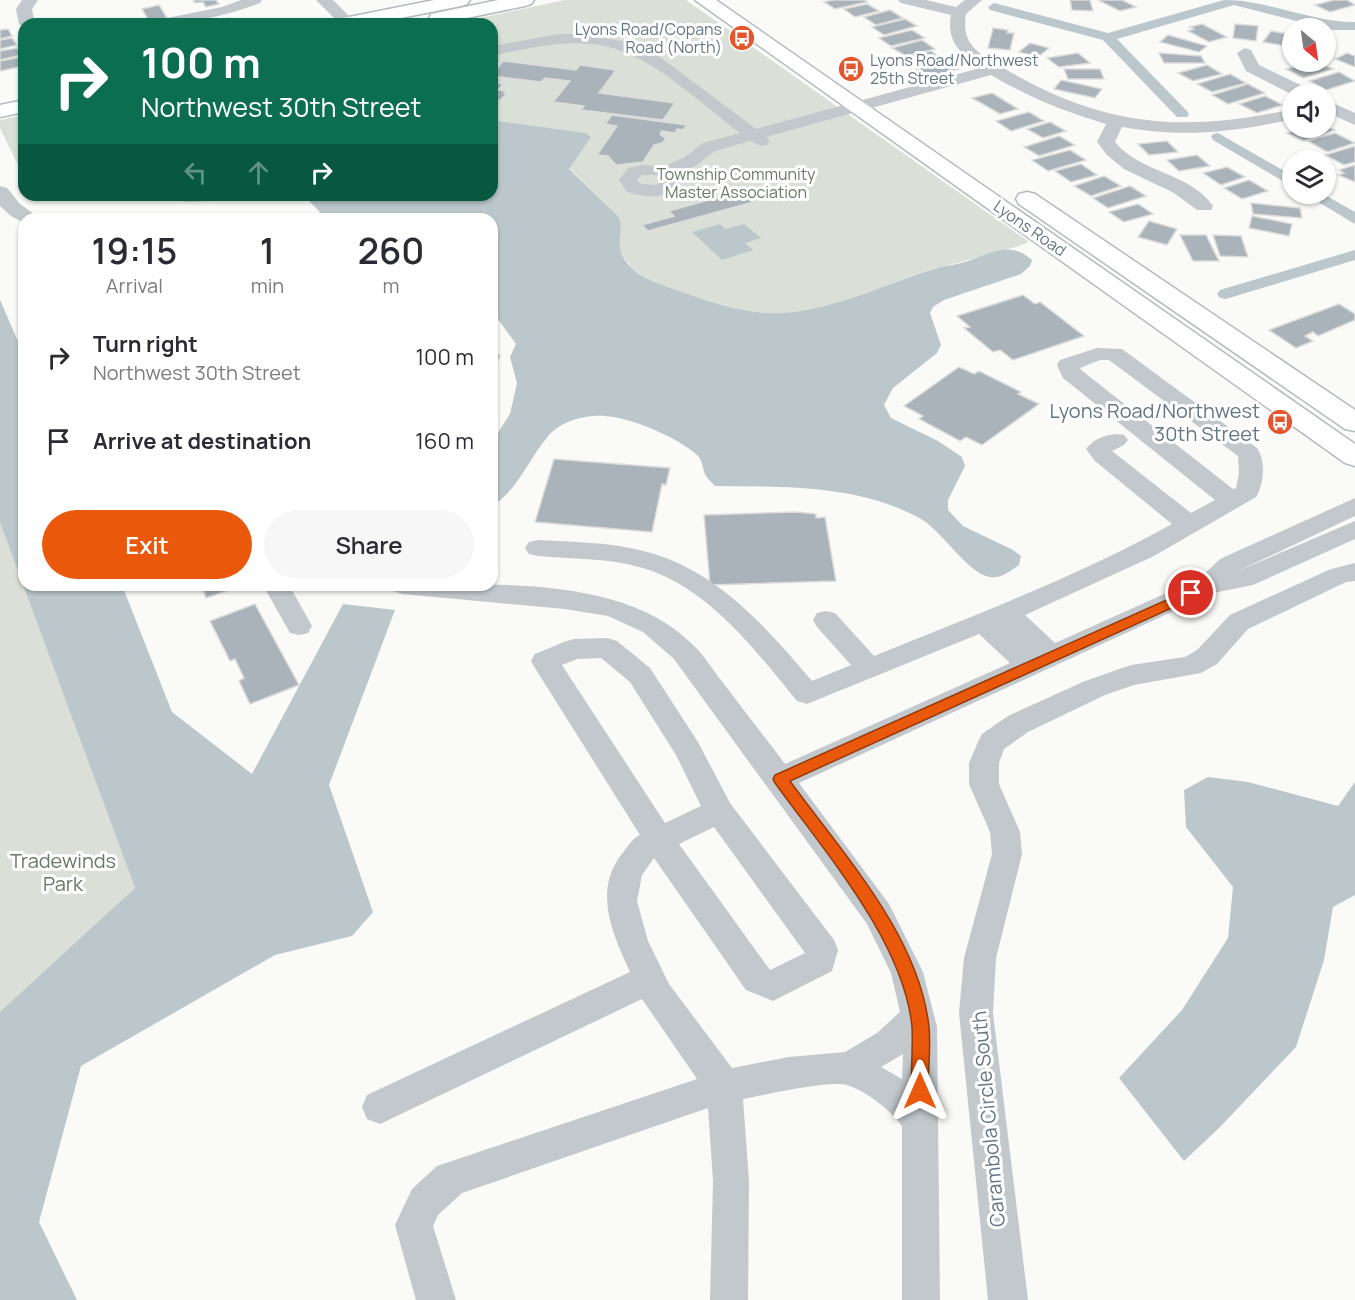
<!DOCTYPE html>
<style>
:root{--surface:#fff;--page:#f7f7f7;--text:#2b2b33;--muted:#7c7c81;--accent:#ea580c}
body{margin:0;font-family:Manrope,sans-serif;background:var(--page);color:var(--text);height:100vh;display:flex;flex-direction:column;font-size:22px;white-space:nowrap}
*{box-sizing:border-box;margin:0}
p{font-size:20px;color:var(--muted)}
.icon{flex:none;width:33px;height:33px;fill:none;stroke:currentColor;stroke-width:2;stroke-linecap:round;stroke-linejoin:round}
.map{position:relative;flex:1;overflow:hidden}
.sheet{position:absolute;left:18px;top:213px;width:480px;height:378px;display:flex;flex-direction:column;background:var(--surface);border-radius:18px;box-shadow:0 2px 4px #0004}
.sheet>*{flex:none}
.guide{position:absolute;left:18px;top:18px;width:480px;height:183px;border-radius:18px;box-shadow:0 2px 4px #0004;background:#0b6e4f;color:#fff;overflow:hidden}
.needle{width:39px;rotate:151deg}
.controls{position:absolute;left:1282px;top:18px;display:grid;gap:12px}
.controls a{display:grid;place-items:center;width:54px;height:54px;border-radius:50%;background:var(--surface);box-shadow:0 2px 4px #0004;font-size:30px}
.pin{position:absolute;display:grid;place-items:center;width:51px;height:51px;color:#fff;margin:-26px;border:3px solid #fff;border-radius:50%;box-shadow:0 2px 6px #0007}
.me{position:absolute;width:66px;margin:-33px;rotate:0deg;stroke-linejoin:round;filter:drop-shadow(0 0 4px #0008)}
.turn{display:flex;align-items:center;gap:21px;height:126px;padding:0 24px;font-size:27px}
.turn .icon{width:78px;height:78px;stroke-width:2.5}
.turn b{display:block;font-size:42px;line-height:51px}
.lanes{display:flex;align-items:center;height:57px;padding:0 24px;background:#0003;justify-content:center;gap:30px;direction:ltr}
.lanes .off{opacity:.35}
.eta{display:flex;justify-content:space-evenly;align-items:center;height:102px;text-align:center}
.eta b{font-size:36px;font-weight:600;line-height:42px}
.button{display:flex;gap:12px;margin-top:auto;padding:12px 24px}
.button a{flex:1;height:69px;border-radius:36px;background:var(--accent);color:#fff;font-size:24px;font-weight:600;line-height:69px;text-align:center}
.button a+a{background:var(--page);color:var(--text)}
ul{padding:0;list-style:none}
li{display:flex;align-items:center;gap:18px;height:84px;padding:0 24px}
li div{flex:1}
li b{display:block;font-size:22px}
li em{font-style:normal}
.map>svg:first-child{display:block}
.green{fill:#dadfd7}
.water{fill:#bbc7cb}
.lines{fill:none;stroke-linecap:round;stroke-linejoin:round}
.canal{fill:#bbc7cb;fill-rule:evenodd}
.building{fill:#aab3b9;stroke:#dcdcda;stroke-width:1.5}
.major-casing{stroke:#b5babe;stroke-width:3}
.minor{fill:#c3c8cc;fill-rule:evenodd}
.major{fill:#fff;fill-rule:evenodd}
.route{fill:#ea580c;stroke:#983908;stroke-width:1.5}
.labels{text-anchor:middle;dominant-baseline:central;stroke-width:6;stroke-linejoin:round;paint-order:stroke}
.far-poi-label{font-size:16px;fill:#657683;stroke:#fff;text-anchor:end}
.far-park-label{font-size:16px;fill:#687a64;stroke:#fff}
.far-street-label{font-size:16px;fill:#657683;stroke:#fff}
.poi-label{font-size:20px;fill:#657683;stroke:#fff;text-anchor:end}
.park-label{font-size:20px;fill:#687a64;stroke:#fff}
.street-label{font-size:20px;fill:#657683;stroke:#fff}
</style>
<div class="map">
<svg width="1355" height="1300" viewBox="0 0 1355 1300">
<rect width="100%" height="100%" fill="#fafaf8"/>
<!-- green -->
<g class="green">
<path d="M565,0h121l343,242c-28,11 -58,17 -88,25 -52,14 -102,42 -158,46 -32,2 -68,-9 -98,-20 -19,-6 -43,-12 -56,-29 -16,-18 -4,-31 -10,-47l-50,-49 21,-31 -4,-4 -94,-13v-96h-40z"/>
<polygon points="24,115 24,177 0,128 0,120"/>
<polygon points="179,195 289,195 273,199 184,202"/>
<polygon points="0,519 135,888 0,1017"/>
</g>
<!-- water -->
<g class="water">
<path d="M492,120l94,13 5,4 -22,32 50,48c6,16 -6,29 9,47 14,17 38,22 57,29 30,11 66,22 98,20 55,-4 105,-31 158,-46 9,-2 18,-3 27,-6 13,-4 29,-13 44,-11 8,1 14,5 20,10l-2,6 -9,8 -77,26 -11,7 -3,6 11,32 -4,8 -44,35 -9,17 7,13 47,23 24,16 3,9 -17,34v10l15,16 50,24 8,6 -2,9c-8,5 -18,14 -29,12 -22,-3 -48,-46 -69,-58 -63,-35 -137,-32 -206,-33 -3,-3 -7,-7 -9,-10 -4,-7 -3,-16 -9,-21 -18,-17 -67,-38 -92,-39 -18,-2 -44,5 -56,19 -20,23 -30,54 -57,71v-64l18,-28 7,-31 -7,-26 6,-13 -24,-33v-92h-170l-3,-8 -16,-16h189z"/>
<polygon points="720,224 726,229 744,224 761,238 745,243 753,250 722,260 692,232"/>
<polygon points="0,300 24,355 24,585 122,585 172,712 252,774 343,604 395,610 329,785 373,912 352,936 275,955 81,1066 39,1222 77,1300 0,1300 0,1012 135,888 0,522"/>
<polygon points="1208,777 1248,782 1338,806 1355,782 1355,895 1333,907 1324,960 1296,1047 1220,1127 1184,1161 1119,1078 1182,1010 1228,938 1233,887 1186,827 1184,790"/>
</g>
<g class="lines">
<!-- canal -->
<g class="canal">
<path d="M1224,0c45,0 86,22 131,22v8h-23l-98,-25 -117,34 70,72 2,3 -2,3h-10l-74,-77 -113,-30 -2,-3 6,-4 114,30z"/>
<polygon points="1218,133 1293,176 1293,187 1213,140 1211,137 1213,134"/>
<polygon points="1305,194 1323,194 1355,212 1355,224"/>
<polygon points="1355,250 1355,260 1226,299 1220,298 1217,294 1220,290"/>
</g>
</g>
<!-- building -->
<g class="building">
<polygon points="193,0 216,0 219,4 206,7 203,2 195,3"/>
<polygon points="833,0 864,0 867,2 835,9 824,2"/>
<polygon points="1070,0 1090,0 1093,11 1072,10"/>
<polygon points="1098,0 1122,0 1136,7 1120,11"/>
<polygon points="1334,0 1347,0 1355,5 1330,12 1315,5"/>
<polygon points="867,4 879,11 855,17 844,9"/>
<polygon points="159,5 167,18 149,21 142,9"/>
<polygon points="890,10 903,18 876,25 864,17"/>
<polygon points="230,18 235,24 211,24 210,22"/>
<polygon points="905,19 917,26 884,35 872,27"/>
<polygon points="1202,24 1227,37 1209,42 1188,31 1194,29 1190,27"/>
<polygon points="1235,24 1258,26 1256,41 1233,38"/>
<polygon points="993,28 1008,30 1007,33 1014,33 1010,50 988,48"/>
<polygon points="8,29 12,36 0,39 0,30"/>
<polygon points="912,30 925,38 891,46 879,38"/>
<polygon points="1271,31 1293,35 1285,46 1263,42"/>
<polygon points="1168,35 1207,46 1199,52 1160,42"/>
<polygon points="12,38 17,45 0,49 0,40"/>
<polygon points="922,40 935,49 906,56 892,48"/>
<polygon points="1030,43 1049,48 1038,57 1019,52"/>
<polygon points="17,48 21,55 0,60 0,51"/>
<polygon points="931,51 944,60 920,66 906,58"/>
<polygon points="1078,53 1090,63 1059,67 1047,58"/>
<polygon points="1159,53 1201,56 1205,63 1164,63"/>
<polygon points="1347,53 1355,56 1355,67 1335,59"/>
<polygon points="20,57 24,66 0,71 0,61"/>
<polygon points="503,61 576,70 580,65 616,70 599,93 675,103 663,120 581,110 584,106 553,102 570,81 545,78 541,82 492,76"/>
<polygon points="946,61 959,69 925,78 913,70"/>
<polygon points="1314,62 1334,69 1303,78 1286,69"/>
<polygon points="1207,65 1222,74 1193,81 1178,73"/>
<polygon points="1064,69 1100,69 1104,79 1068,79"/>
<polygon points="1339,72 1355,81 1326,90 1309,81"/>
<polygon points="1230,74 1246,83 1212,92 1197,84"/>
<polygon points="492,79 500,80 498,83 503,84 498,90 506,91 504,93 507,94 497,102 492,101"/>
<polygon points="1061,80 1102,89 1095,98 1054,89"/>
<polygon points="1248,84 1265,93 1228,104 1212,95"/>
<polygon points="992,93 1018,109 1000,114 972,98"/>
<polygon points="1265,96 1283,105 1257,113 1239,104"/>
<polygon points="1029,112 1044,121 1011,131 996,121"/>
<polygon points="612,115 687,125 683,130 677,129 675,133 662,131 660,134 666,139 662,143 654,145 643,162 616,165 608,156 597,155 617,126 605,124"/>
<polygon points="1050,122 1066,131 1043,138 1027,129"/>
<polygon points="1326,126 1335,130 1304,141 1287,133 1302,128 1326,128"/>
<polygon points="1335,133 1355,143 1327,152 1308,141"/>
<polygon points="1059,136 1075,145 1039,156 1024,147"/>
<polygon points="1167,141 1178,152 1149,155 1138,144"/>
<polygon points="1355,146 1355,162 1344,165 1325,155"/>
<polygon points="1070,150 1086,160 1048,171 1032,160"/>
<polygon points="1197,155 1210,166 1179,171 1167,160"/>
<polygon points="1081,164 1097,175 1071,182 1055,171"/>
<polygon points="1355,165 1355,182 1338,175 1344,173 1339,170"/>
<polygon points="1227,167 1245,177 1221,185 1203,173"/>
<polygon points="1104,176 1121,186 1091,196 1074,186"/>
<polygon points="1249,180 1268,191 1242,199 1224,188"/>
<polygon points="1130,186 1146,196 1108,208 1093,198"/>
<polygon points="748,189 757,197 749,199 753,202 648,231 642,225 674,216 669,211"/>
<polygon points="1251,203 1300,208 1302,218 1253,214"/>
<polygon points="1138,204 1153,214 1124,222 1109,212"/>
<polygon points="263,214 262,219 163,219 164,218"/>
<polygon points="1252,216 1292,224 1289,236 1249,228"/>
<polygon points="1149,221 1177,229 1167,245 1138,237"/>
<polygon points="1180,235 1206,235 1219,261 1193,261"/>
<polygon points="1213,235 1241,236 1248,257 1220,256"/>
<polygon points="1023,295 1035,304 1040,302 1084,336 1013,360 1000,350 993,352 964,328 970,327 957,316"/>
<polygon points="1339,304 1355,314 1355,320 1318,336 1313,332 1305,336 1313,341 1296,348 1269,330"/>
<polygon points="492,354 500,355 494,373 492,373"/>
<polygon points="959,367 974,374 979,371 1021,392 1018,394 1039,404 982,445 966,437 960,441 919,419 923,416 904,406"/>
<polygon points="554,459 670,468 666,485 662,484 652,532 535,522"/>
<polygon points="796,512 816,514 816,518 825,517 836,581 710,585 704,515"/>
<polygon points="201,585 244,585 206,598"/>
<polygon points="255,604 299,685 250,704 239,681 244,678 235,659 230,661 210,621"/>
</g>
<g class="lines">
<!-- major casing -->
<g class="major-casing">
<g id="major">
<polygon points="434,0 470,0 467,4 461,6 371,24 335,24 337,20 344,18"/>
<polygon points="498,0 534,0 531,4 525,6 438,24 431,22 429,18 431,14"/>
<polygon points="695,0 716,0 1355,444 1355,466 1345,463"/>
<polygon points="24,100 24,112 0,117 0,105"/>
<polygon points="1027,192 1035,194 1355,410 1355,431 1345,429 1019,204 1016,199 1019,194"/>
</g>
</g>
<!-- minor -->
<g class="minor">
<polygon points="22,0 38,0 32,9 35,24 24,24 24,28 19,24 16,9"/>
<path d="M241,0h21l-2,3c-36,14 -71,21 -111,21l3,-3 70,-14z"/>
<polygon points="316,0 333,0 357,24 340,24"/>
<path d="M898,0h28l30,7 9,-7h17l-16,14c-5,30 11,38 34,52 100,60 179,68 293,43v10c-58,13 -113,19 -171,8l-7,15c25,31 76,31 98,64l-2,4h-14l-23,-17 -50,-24 -17,-14 -10,-13 9,-18c-41,-12 -78,-27 -115,-49l-225,62 4,4 -3,4 -6,1 -11,-5 -35,10 -18,14 -18,8 3,7c-13,20 -33,18 -55,12l-8,-12 9,-12 14,-3 23,1 20,-9 18,-14 37,-10c-35,-26 -81,-70 -121,-83 -41,-14 -86,-3 -127,6v-10l68,-12h20l48,8 32,15 96,72 224,-61c-20,-14 -34,-28 -29,-53l-50,-12zM642,175h14l8,5 -8,5 -15,-1 -4,-4z"/>
<polygon points="1245,48 1251,50 1259,65 1311,90 1313,94 1293,95 1246,71 1237,53"/>
<polygon points="1326,100 1355,113 1355,125 1326,112"/>
<polygon points="0,186 7,188 20,204 41,219 24,219 24,223 11,216 0,206"/>
<path d="M1097,348l25,1 135,99c9,13 7,36 -1,49l-102,59 -129,59 30,28 145,-65 20,-19 135,-61v18l-117,55 117,-50v18l-102,46 -40,8 -414,190 90,121 34,68 14,55 3,273h-38v-174c-12,-16 -34,-34 -55,-41 -16,-5 -85,10 -104,14l6,82 -1,119h-38l3,-119 -5,-73 -246,85 -24,22 -5,11 23,74h-40l-21,-75 17,-36 25,-23 260,-87 -55,-80 -262,125 -13,-5 -5,-12 5,-12 263,-123c-17,-37 -37,-80 -9,-117 6,-7 10,-16 19,-20l-105,-167 -4,-7 4,-7 29,-12 10,-3 33,-1 10,3 33,27 48,74 32,61 104,137 4,10 -6,21 -59,30 -27,-11 -92,-132 -12,17 -5,26 11,40 21,43 63,84 57,-11 56,-5 32,-19 23,-21 -9,-39 -24,-49 -193,-265 -31,-27 -35,-16 -43,-7 -163,-15 -9,-3 -4,-6c93,0 234,-12 304,60 12,11 21,27 31,39 20,27 41,53 61,80l225,-101 -31,-29 -172,70 -10,-3c-41,-50 -89,-114 -154,-133 -33,-10 -71,-9 -105,-12l-9,-2 -4,-6 4,-6 9,-2c35,2 71,2 105,11 72,17 123,76 169,130l39,-16 -34,-38 -4,-7 4,-7 9,-2 9,2 39,43c100,-41 203,-79 298,-132l-77,-63 -9,-12c8,-11 25,-17 38,-14l4,5 -4,5 -12,6 79,62 24,-13 -152,-122 -6,-13 3,-5zM1100,360h9l129,96 1,17 -3,15 -3,1 -152,-119 -1,-2zM601,658l29,24 46,73 25,51 -36,17 -103,-158 15,-6zM714,827l91,126 -35,17 -91,-126zM903,1054l-1,25 -21,-12z"/>
<polygon points="1355,563 1355,581 1346,582 1248,629 1217,664 1201,673 1134,685 1105,695 1028,732 1004,749 999,763 999,784 1020,832 1022,854 996,958 993,1013 1028,1300 988,1300 959,1013 964,958 992,854 990,832 969,784 969,763 978,742 982,734 1008,716 1085,681 1131,665 1185,657 1197,650 1230,615 1331,569"/>
<polygon points="263,585 289,585 312,626 308,633 299,635 290,633"/>
</g>
<!-- major -->
<use href="#major" class="major"/>
</g>
<!-- route -->
<path class="route" d="M1191,589l5,1 2,3 -2,4 -406,184c52,72 129,154 139,246 2,21 -1,43 -1,64l-2,6 -6,3 -7,-3 -2,-6c0,-21 2,-43 1,-64 -8,-85 -88,-176 -137,-244l-2,-4 2,-4z"/>
<!-- icons -->
<defs>
<g id="bus-disc" transform="scale(1.35)"><circle r="9.5" fill="#e4572e" stroke="#fff"/><path d="M-5-6H5V4H4V6H2V4H-2V6H-4V4H-5ZM-3.5-4V0h7V-4ZM-3.5 1.2v1.5H-2V1.2ZM2 1.2v1.5H3.5V1.2Z" fill="#fff"/></g>
</defs>
<g fill-rule="evenodd">
<use href="#bus-disc" x="742" y="38"/>
<use href="#bus-disc" x="851" y="69"/>
<use href="#bus-disc" x="1280" y="422"/>
</g>
<g class="labels">
<!-- far-poi labels -->
<g class="far-poi-label">
<text x="722" y="29">Lyons Road/Copans<tspan x="722" dy="18">Road (North)</tspan></text>
<text x="870" y="60" text-anchor="start">Lyons Road/Northwest<tspan x="870" dy="18">25th Street</tspan></text>
</g>
<!-- far-park labels -->
<g class="far-park-label">
<text x="736" y="174">Township Community<tspan x="736" dy="18">Master Association</tspan></text>
</g>
<!-- far-street labels -->
<g class="far-street-label">
<text transform="translate(1030 228) rotate(35)">Lyons Road</text>
</g>
<!-- poi labels -->
<g class="poi-label">
<text x="1260" y="410">Lyons Road/Northwest<tspan x="1260" dy="23">30th Street</tspan></text>
</g>
<!-- park labels -->
<g class="park-label">
<text x="63" y="860">Tradewinds<tspan x="63" dy="23">Park</tspan></text>
</g>
<!-- street labels -->
<g class="street-label">
<text transform="translate(988 1119) rotate(-95)">Carambola Circle South</text>
</g>
</g>
</svg>
<div class="controls">
<a><svg class="needle" viewBox="-14 -14 28 28"><path d="M0-13l5 13h-10z" fill="#e53935"/><path d="M0 13l5-13h-10z" fill="#7c7c81"/></svg></a>
<a><svg class="icon" aria-label="sound" viewBox="0 0 24 24"><path d="M4 9h4l5-4v14l-5-4H4zM17 9q2 3 0 6"/></svg></a>
<a><svg class="icon" aria-label="layers" viewBox="0 0 24 24"><path d="M12 4l9 5-9 5-9-5zM3 14l9 5 9-5"/></svg></a>
</div>
<div class="pin" style="left:1191px;top:593px;background:#d93025"><svg class="icon" aria-label="arrive" viewBox="0 0 24 24"><path d="M6 21V4h12l-3 4 3 4H6"/></svg></div>
<svg class="me" style="left:920px;top:1091px" viewBox="-20 -20 40 40"><path d="M0-17L14 15 0 8-14 15z" fill="#ea580c" stroke="#fff" stroke-width="4"/></svg>
<div class="guide">
<div class="turn"><svg class="icon" aria-label="right" viewBox="0 0 24 24"><path d="M7 20v-9h11M14 6l5 5-5 5"/></svg><div><b>100 m</b>Northwest 30th Street</div></div>
<div class="lanes"><svg class="icon off" aria-label="left" viewBox="0 0 24 24"><path d="M17 20v-9H6M10 6l-5 5 5 5"/></svg><svg class="icon off" aria-label="ahead" viewBox="0 0 24 24"><path d="M12 20V5M6 11l6-6 6 6"/></svg><svg class="icon" aria-label="right" viewBox="0 0 24 24"><path d="M7 20v-9h11M14 6l5 5-5 5"/></svg></div>
</div>
<section class="sheet">
<div class="eta">
<div><b>19:15</b><p>Arrival</p></div>
<div><b>1</b><p>min</p></div>
<div><b>260</b><p>m</p></div>
</div>
<ul>
<li><svg class="icon" aria-label="right" viewBox="0 0 24 24"><path d="M7 20v-9h11M14 6l5 5-5 5"/></svg><div><b>Turn right</b><p>Northwest 30th Street</p></div><em>100 m</em></li>
<li><svg class="icon" aria-label="arrive" viewBox="0 0 24 24"><path d="M6 21V4h12l-3 4 3 4H6"/></svg><div><b>Arrive at destination</b></div><em>160 m</em></li>
</ul>
<div class="button"><a>Exit</a><a>Share</a></div>
</section>
</div>
